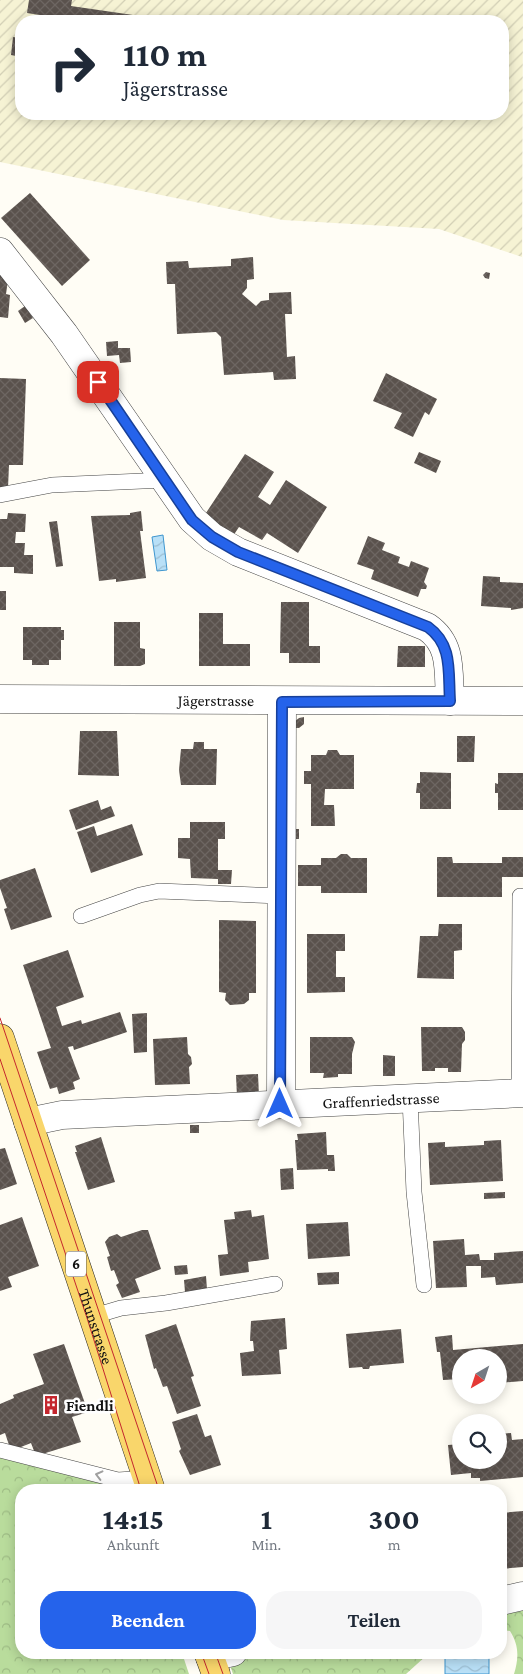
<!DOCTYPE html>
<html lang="de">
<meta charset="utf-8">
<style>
:root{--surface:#fff;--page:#f6f6f7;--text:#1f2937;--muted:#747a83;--accent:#2563eb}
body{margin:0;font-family:"Crimson Pro",serif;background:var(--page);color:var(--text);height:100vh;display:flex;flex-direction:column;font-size:19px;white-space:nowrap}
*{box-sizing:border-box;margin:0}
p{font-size:16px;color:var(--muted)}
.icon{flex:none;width:28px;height:28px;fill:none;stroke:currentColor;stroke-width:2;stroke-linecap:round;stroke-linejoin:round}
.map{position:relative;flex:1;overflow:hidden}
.sheet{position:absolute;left:15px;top:1484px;width:492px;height:175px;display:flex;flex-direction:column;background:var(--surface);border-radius:20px;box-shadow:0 2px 12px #0003}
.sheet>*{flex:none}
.guide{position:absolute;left:15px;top:15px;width:494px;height:105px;border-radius:20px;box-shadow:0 2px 12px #0003;background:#fff;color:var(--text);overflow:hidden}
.needle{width:32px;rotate:219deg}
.fabs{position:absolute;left:452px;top:1349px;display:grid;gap:10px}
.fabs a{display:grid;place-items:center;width:55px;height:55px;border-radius:50%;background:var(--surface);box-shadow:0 2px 12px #0003;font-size:25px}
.pin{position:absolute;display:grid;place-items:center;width:42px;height:42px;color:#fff;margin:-21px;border-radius:10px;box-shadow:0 2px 8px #0006}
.me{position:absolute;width:55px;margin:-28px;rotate:0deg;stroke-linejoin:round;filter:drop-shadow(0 0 4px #0008)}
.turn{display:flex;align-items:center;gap:18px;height:105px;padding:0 25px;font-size:22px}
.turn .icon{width:65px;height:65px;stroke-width:2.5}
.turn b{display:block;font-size:35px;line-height:42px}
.eta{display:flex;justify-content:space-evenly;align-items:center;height:85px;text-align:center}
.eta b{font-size:30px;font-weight:700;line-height:35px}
.cta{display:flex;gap:10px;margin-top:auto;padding:10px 25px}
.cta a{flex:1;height:58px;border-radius:20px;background:var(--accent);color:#fff;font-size:20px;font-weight:700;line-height:58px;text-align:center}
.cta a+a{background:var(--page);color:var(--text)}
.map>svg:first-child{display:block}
.farmland{fill:url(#farmland-furrows);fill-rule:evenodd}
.forest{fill:url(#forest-crowns)}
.water{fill:url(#water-waves);stroke:#3f96cf}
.building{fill:url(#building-cross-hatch)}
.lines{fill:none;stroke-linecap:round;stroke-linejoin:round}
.lane-casing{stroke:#444;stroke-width:16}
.street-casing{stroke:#444;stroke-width:29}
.primary-casing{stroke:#222;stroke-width:29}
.lane{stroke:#fff;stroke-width:15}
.street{stroke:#fff;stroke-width:28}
.primary{stroke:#f9d66b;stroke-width:28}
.tram{stroke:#c4262e;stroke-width:1}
.oneway{stroke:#a0a0a0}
.route-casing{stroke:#184099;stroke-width:12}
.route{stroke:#2563eb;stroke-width:9}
.labels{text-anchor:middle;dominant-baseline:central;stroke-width:5;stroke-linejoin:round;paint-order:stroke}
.shield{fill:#fff;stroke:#585858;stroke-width:1}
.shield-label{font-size:15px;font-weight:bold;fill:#111}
.street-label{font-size:16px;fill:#111;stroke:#fff}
.poi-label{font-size:16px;font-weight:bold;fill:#111;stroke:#fff;text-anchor:start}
</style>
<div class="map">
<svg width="523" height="1674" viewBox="0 0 523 1674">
<defs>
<pattern id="farmland-furrows" width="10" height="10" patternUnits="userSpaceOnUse" patternTransform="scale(1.25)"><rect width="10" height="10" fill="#f6f3d4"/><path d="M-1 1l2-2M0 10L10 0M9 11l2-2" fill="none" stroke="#d2cfb5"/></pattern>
<pattern id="forest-crowns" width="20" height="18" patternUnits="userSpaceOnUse" patternTransform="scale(1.25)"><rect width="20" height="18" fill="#b9dc9c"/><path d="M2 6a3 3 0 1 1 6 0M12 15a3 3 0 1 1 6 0" fill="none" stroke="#9ebc85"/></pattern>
<pattern id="water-waves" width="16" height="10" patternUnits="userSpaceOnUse" patternTransform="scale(1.25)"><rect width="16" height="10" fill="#b9e0f7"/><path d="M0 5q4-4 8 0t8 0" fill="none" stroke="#9ebfd3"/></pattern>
<pattern id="building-cross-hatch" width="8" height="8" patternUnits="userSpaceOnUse" patternTransform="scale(1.25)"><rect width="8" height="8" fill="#5a524d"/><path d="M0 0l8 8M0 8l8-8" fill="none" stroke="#6d6662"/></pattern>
</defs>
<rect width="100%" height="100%" fill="#fffdf5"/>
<!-- farmland -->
<path class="farmland" d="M0,0h523l-1,257 -83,-28 -156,-9 -283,-58zM21,21h481v93h-481z"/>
<!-- forest -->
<g class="forest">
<polygon points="0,1454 125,1484 127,1490 21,1490 21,1652 182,1653 189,1674 0,1674"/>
<path d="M523,1603v71h-9c5,-16 5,-29 -4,-43l-9,-1v-23z"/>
<polygon points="427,1652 427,1655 406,1674 233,1674 231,1668 236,1658 268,1653"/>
</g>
<!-- water -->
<g class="water">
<polygon points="163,535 167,570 157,571 152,537"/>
<rect x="445" y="1657" width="44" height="17"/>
</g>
<!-- building -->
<g class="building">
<polygon points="29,0 72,0 71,6 133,15 132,21 65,21 66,19 27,13"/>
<polygon points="13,37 21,38 21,57 11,55"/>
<polygon points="30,193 90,260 62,286 1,218"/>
<polygon points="253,257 254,279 247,280 247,288 242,294 256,306 261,301 269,300 269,293 291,292 292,314 285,314 287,357 295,356 296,379 274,380 273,372 224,375 221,337 216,332 177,334 175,284 167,284 166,262 188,261 189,268 231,266 231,259"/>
<polygon points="486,272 490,273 489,279 485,278 483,275"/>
<polygon points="0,275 3,275 3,279 8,280 6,294 10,295 8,318 0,317"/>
<polygon points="25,306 33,318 25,323 18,311"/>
<polygon points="118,341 118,348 130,348 131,362 120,363 119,355 107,356 106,342"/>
<polygon points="386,373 437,399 429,415 425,412 413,437 394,428 402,413 373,401"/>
<polygon points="0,378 26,379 23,465 9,465 8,488 0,487"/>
<polygon points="419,452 441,461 436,473 414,463"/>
<polygon points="245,454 274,472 258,497 270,505 286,480 327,507 298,553 267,533 262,540 239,527 233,536 204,516"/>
<polygon points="141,511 143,531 140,531 146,578 116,582 116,579 99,581 91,516 130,515 130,513"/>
<polygon points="8,513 26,514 25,532 16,532 15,543 25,543 24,555 33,555 33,574 14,573 14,567 0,567 0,519 7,519"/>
<polygon points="57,521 63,566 56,567 49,522"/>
<polygon points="368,536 385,543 382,550 400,557 398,563 409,567 411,561 429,568 424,582 427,586 426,589 421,589 418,597 371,579 374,570 357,564"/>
<polygon points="483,576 500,577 500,582 523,583 523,608 511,610 511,608 481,606"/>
<rect x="0" y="591" width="6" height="19"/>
<polygon points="281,602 309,602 309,646 320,646 320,663 289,663 289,653 280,653"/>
<polygon points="199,613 223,613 223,644 250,644 250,666 199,666"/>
<polygon points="114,622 140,622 140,648 145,649 145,664 140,666 114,666"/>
<polygon points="23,627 61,627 61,630 64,630 64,640 61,640 61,660 49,660 49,665 32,665 32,660 23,660"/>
<polygon points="398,646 425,646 425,667 397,667"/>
<polygon points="304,717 304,724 299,728 294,728 294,722 299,718"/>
<polygon points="80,731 117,731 119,776 78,775"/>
<polygon points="457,736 475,736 474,762 457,762"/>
<polygon points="194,742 204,742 204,749 217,749 216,785 181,785 179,770 181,749 193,749"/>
<polygon points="328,750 337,750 340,755 354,755 354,789 325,789 324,805 334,805 335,826 311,826 311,784 304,784 304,771 311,771 311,755 326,755"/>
<polygon points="420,772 451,773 451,809 420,809 420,793 416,793 417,783 420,783"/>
<polygon points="498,773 523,773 523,810 498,810 498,793 495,793 495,783 498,784"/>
<polygon points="98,800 101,810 111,806 115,816 76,830 69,810"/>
<polygon points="190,822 225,822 225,839 218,839 218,870 232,870 231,884 218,884 218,879 191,878 190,859 178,858 178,838 190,838"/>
<polygon points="132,824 143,855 91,873 77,832 94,826 97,836"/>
<polygon points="293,829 299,829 299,839 294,839"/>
<polygon points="341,854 347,854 351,858 367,858 367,893 321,893 321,886 298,886 298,865 321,865 321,858 336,858"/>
<polygon points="437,857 452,857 453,863 502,863 502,857 523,857 523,877 502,877 502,897 437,897"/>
<polygon points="35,868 52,917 11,930 4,909 7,908 0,888 0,880"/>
<polygon points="219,920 256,921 256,993 249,993 249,1000 244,1004 230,1005 225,1000 226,993 219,992"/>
<polygon points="439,924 462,924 462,950 454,951 454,979 417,978 420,936 438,936"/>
<polygon points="307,934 345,934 345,951 336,951 336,977 345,977 345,992 307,993"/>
<polygon points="68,950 84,997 56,1007 62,1026 81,1020 82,1024 120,1012 127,1032 74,1050 73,1046 68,1047 80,1079 73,1082 75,1089 59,1094 57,1087 50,1089 37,1052 51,1048 23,965"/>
<polygon points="147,1013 147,1052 134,1053 132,1014"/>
<polygon points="421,1027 462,1027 465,1032 465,1040 462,1044 461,1072 448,1072 448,1068 435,1068 435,1071 422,1071"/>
<polygon points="187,1037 188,1054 191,1057 192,1064 189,1067 190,1084 155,1085 153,1039"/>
<polygon points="310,1037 352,1037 355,1042 352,1054 352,1074 338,1074 338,1077 323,1078 324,1073 310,1073"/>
<polygon points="383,1055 395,1056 395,1076 383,1076"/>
<polygon points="258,1074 259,1096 237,1097 236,1075"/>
<rect x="190" y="1125" width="9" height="8"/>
<polygon points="326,1132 327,1155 334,1155 335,1171 328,1171 328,1169 297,1170 295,1140 298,1140 297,1134"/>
<polygon points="101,1137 115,1182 88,1190 75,1152 77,1152 75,1146"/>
<polygon points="501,1140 503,1181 430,1185 428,1143 445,1142 445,1147 484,1145 484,1141"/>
<polygon points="5,1148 17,1184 0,1190 0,1149"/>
<polygon points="293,1168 294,1189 281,1190 280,1169"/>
<polygon points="505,1192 505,1198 484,1199 484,1193"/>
<polygon points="251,1210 252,1217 264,1215 269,1259 248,1262 249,1272 220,1276 218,1255 228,1254 224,1220 235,1219 234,1212"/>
<polygon points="22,1217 39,1266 8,1277 12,1287 0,1291 0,1225"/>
<polygon points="348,1222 350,1256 308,1259 306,1224"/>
<polygon points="142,1230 148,1230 161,1269 135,1279 140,1292 122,1298 116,1285 119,1283 114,1270 111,1271 107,1257 110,1256 105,1242 109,1237 117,1234 121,1237"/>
<polygon points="464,1239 465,1255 479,1254 480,1260 494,1260 494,1253 523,1251 523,1283 496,1285 495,1277 481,1278 481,1266 466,1266 467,1287 436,1288 433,1241"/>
<polygon points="187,1265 188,1274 175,1275 174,1266"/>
<polygon points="339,1272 339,1284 318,1285 317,1273"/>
<polygon points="206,1276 207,1289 185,1292 184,1280"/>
<polygon points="285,1318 287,1349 279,1350 281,1374 242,1376 240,1353 254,1351 253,1341 250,1341 251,1321"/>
<polygon points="176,1324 194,1376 191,1377 201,1406 177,1414 167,1386 163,1387 156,1368 154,1369 145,1335"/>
<polygon points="401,1329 404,1363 370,1366 369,1369 363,1369 362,1367 349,1368 346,1334"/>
<polygon points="452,1335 453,1350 523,1344 523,1381 499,1383 499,1358 461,1358 461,1379 443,1380 440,1352 437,1352 435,1337"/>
<polygon points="64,1344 88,1412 72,1417 81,1442 36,1456 31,1443 11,1451 5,1433 0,1435 0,1404 14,1398 13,1395 44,1384 33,1354"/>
<polygon points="197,1414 205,1437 211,1435 221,1465 190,1475 179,1451 181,1449 172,1422"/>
<polygon points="511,1433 512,1440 523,1439 523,1477 480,1481 480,1478 471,1478 471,1473 451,1475 448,1445 461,1444 461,1460 499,1460 499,1434"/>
<polygon points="523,1511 523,1567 501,1569 501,1513"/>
</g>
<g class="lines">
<!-- lane casing -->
<g class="lane-casing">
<g id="lane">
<polyline points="0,495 52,485 165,480"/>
<polyline points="81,916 140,895 159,891 281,896"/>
<polyline points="519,1093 520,896"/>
<polyline points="410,1098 414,1192 424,1285"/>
<polyline points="94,1316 121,1308 166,1303 275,1284"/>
<polyline points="0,1450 118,1480 147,1478"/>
</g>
</g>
<!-- street casing -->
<g class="street-casing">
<g id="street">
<path d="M0,252l64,82 128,185 20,18 26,15 189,75c26,18 21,45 23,74"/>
<path id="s1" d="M0,699l523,2"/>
<polyline points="281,1104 282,701"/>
<path id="s2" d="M28,1122l34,-7 461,-22"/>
<polyline points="501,1601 523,1596"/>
<polyline points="210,1657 233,1652"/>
</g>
</g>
<!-- primary casing -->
<g class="primary-casing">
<g id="primary">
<path id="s3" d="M0,1038l151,452"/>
<polyline points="208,1652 216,1674"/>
</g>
</g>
<!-- lane -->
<use href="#lane" class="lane"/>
<!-- street -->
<use href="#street" class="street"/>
<!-- primary -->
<use href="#primary" class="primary"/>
<!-- tram -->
<g class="tram">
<polyline points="0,1018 159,1490"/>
<polyline points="0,1059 87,1318 141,1490"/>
<polyline points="201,1652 209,1674"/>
<polyline points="215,1652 223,1674"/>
</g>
</g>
<!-- one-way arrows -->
<defs><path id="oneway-chevron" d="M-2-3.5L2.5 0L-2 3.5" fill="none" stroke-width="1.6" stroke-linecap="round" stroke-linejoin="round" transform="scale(1.25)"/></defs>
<use class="oneway" href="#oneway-chevron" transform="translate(99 1475) rotate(-166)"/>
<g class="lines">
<!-- route casing -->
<g class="route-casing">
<path id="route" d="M98,382l94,138 20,17 26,15 190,75c25,18 20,45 22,74l-168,1 -2,402"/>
</g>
<!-- route -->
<use href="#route" class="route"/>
</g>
<!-- icons -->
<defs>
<g id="building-bare" transform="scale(1.5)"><path d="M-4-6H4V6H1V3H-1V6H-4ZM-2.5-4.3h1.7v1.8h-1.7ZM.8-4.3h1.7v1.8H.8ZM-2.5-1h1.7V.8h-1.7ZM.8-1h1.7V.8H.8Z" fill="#c4262e" stroke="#fff" stroke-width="2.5" paint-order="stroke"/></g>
</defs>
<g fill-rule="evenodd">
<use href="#building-bare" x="51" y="1405"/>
</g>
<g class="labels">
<!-- shield labels -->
<rect class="shield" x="66" y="1251.5" width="20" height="25" rx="4"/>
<g class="shield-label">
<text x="76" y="1264">6</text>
</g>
<!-- street labels -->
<g class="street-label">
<text stroke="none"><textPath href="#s1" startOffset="216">Jägerstrasse</textPath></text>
<text stroke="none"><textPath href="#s2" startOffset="354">Graffenriedstrasse</textPath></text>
<text stroke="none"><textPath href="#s3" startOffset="304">Thunstrasse</textPath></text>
</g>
<!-- poi labels -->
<g class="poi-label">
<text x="66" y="1405">Fiendli</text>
</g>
</g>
</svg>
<div class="fabs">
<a><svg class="needle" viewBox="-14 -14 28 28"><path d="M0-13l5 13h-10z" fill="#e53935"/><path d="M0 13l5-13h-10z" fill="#747a83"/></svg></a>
<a><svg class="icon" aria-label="search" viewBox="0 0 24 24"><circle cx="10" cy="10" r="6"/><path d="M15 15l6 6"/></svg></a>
</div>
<div class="pin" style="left:98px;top:382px;background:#d93025"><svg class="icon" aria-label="arrive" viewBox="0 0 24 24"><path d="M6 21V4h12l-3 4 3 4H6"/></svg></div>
<svg class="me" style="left:280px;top:1104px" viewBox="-20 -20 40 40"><path d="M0-17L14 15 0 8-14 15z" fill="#2563eb" stroke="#fff" stroke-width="4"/></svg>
<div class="guide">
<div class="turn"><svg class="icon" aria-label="right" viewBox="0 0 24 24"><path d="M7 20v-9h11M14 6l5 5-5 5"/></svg><div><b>110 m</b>Jägerstrasse</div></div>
</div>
<section class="sheet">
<div class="eta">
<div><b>14:15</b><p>Ankunft</p></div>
<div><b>1</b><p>Min.</p></div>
<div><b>300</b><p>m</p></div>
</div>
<div class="cta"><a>Beenden</a><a>Teilen</a></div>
</section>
</div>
